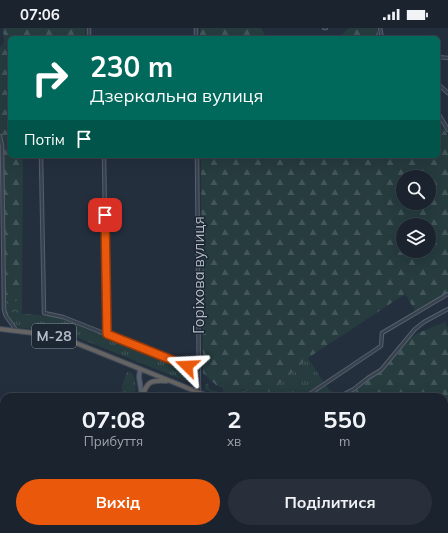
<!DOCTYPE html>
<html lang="uk">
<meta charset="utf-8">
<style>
:root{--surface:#1b232e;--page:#282f3a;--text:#f1f3f6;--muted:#a0a4aa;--line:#39404a;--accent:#ea580c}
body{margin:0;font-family:Mulish,sans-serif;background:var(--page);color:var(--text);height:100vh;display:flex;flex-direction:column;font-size:15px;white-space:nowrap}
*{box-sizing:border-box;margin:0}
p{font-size:13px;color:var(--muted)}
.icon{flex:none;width:22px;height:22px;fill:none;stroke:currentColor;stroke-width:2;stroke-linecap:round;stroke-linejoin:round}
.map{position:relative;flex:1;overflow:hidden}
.side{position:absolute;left:0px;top:365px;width:448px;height:140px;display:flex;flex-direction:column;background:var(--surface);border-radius:12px 12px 0 0;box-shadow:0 4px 16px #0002,0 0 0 1px var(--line)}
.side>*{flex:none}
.hud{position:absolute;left:8px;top:8px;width:432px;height:122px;border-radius:6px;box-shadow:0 4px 16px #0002,0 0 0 1px var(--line);background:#00695c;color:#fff;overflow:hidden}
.buttons{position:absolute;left:396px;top:142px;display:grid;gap:8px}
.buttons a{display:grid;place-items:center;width:40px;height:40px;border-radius:50%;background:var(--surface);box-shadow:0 4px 16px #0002,0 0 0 1px var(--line);font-size:20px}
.pin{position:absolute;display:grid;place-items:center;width:34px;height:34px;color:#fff;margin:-17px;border-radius:8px;box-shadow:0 2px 6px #0006}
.me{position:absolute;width:44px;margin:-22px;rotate:291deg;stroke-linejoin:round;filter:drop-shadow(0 0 3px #0008)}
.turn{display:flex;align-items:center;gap:14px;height:84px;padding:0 16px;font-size:18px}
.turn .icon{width:52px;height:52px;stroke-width:2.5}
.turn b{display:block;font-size:28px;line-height:34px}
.then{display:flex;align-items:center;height:38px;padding:0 16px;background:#0003;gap:8px;font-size:15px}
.eta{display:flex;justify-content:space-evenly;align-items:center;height:68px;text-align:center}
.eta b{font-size:24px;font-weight:700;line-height:28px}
.button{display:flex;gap:8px;margin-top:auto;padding:8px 16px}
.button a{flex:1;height:46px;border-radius:24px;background:var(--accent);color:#fff;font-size:16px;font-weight:700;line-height:46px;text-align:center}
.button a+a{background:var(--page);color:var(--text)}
.status{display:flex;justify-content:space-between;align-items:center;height:28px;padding:0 20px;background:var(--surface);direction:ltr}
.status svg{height:11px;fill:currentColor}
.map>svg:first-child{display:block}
.grass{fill:url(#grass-tufts)}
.forest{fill:url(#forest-firs);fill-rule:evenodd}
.park{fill:url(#park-crowns)}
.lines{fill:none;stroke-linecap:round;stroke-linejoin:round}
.minor-casing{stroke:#565f6c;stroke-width:4.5}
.primary-casing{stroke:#414a57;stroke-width:6}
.trunk-casing{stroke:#434c59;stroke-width:6}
.minor{stroke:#38414e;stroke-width:2.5}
.primary{stroke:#56606e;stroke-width:4}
.trunk{stroke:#656462;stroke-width:4}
.route-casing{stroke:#983908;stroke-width:10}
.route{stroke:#ea580c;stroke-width:7}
.labels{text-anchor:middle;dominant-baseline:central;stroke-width:3;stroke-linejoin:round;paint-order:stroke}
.shield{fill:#1d2633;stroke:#878f9c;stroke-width:1}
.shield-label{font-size:14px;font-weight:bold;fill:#b4bcc9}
.street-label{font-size:15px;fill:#b4bcc9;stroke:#1d2633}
</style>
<div class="status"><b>07:06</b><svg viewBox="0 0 49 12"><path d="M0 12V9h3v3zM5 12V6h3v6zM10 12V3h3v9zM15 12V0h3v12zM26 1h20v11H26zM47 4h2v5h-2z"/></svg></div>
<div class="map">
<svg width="448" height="505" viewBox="0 0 448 505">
<defs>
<pattern id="grass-tufts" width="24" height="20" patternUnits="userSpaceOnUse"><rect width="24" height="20" fill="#263c3f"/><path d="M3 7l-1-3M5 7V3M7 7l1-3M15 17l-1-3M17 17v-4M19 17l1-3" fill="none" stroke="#435659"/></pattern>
<pattern id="forest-firs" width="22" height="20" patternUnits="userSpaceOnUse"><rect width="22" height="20" fill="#263c3f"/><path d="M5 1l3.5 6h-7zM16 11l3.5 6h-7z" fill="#435659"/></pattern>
<pattern id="park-crowns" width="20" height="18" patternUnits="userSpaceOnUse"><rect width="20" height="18" fill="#263c3f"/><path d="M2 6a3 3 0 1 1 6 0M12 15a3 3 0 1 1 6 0" fill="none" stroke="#435659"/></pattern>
</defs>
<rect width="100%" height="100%" fill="#242f3e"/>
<!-- grass -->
<g class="grass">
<polygon points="6,284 59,289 196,343 197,345 197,352 195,356 193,356 66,305 15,299"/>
<path d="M308,330l16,25 -21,14h-79l-19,-8v-4l3,-2 1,6 12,4 2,-1v-4l-6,-2 7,-5c9,9 20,9 31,11z"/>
<polygon points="127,344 132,345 135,351 136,369 121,369 122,357"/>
<polygon points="326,357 330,363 335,364 338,367 335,369 308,369"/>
<polygon points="0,441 4,441 4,501 92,501 92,505 0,505"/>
</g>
<!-- forest -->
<g class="forest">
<polygon points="3,0 85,0 85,10 10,10 10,128 23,128 22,285 6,284 3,118 0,102 0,20 4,14"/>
<polygon points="200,0 261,0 267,10 200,10"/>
<polygon points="349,0 377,0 379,10 339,10"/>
<path d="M438,91l10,17v157l-32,19 -11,-18 -97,64 -37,33 -16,1 -20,-4 -6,-3 -5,-4 -7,5 -14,-13 -2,-217h237zM403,149h26v26h-26zM403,197h26v26h-26z"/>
<polygon points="445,294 448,300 448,441 444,439 444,369 342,369 354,363 367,351 381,343 411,307 413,309 416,306"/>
</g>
<!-- park -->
<polygon class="park" points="5,273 21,273 21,285 6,284"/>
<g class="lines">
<!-- minor casing -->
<g class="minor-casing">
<g id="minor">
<polyline points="89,0 89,10"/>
<polyline points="196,0 196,10"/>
<polyline points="324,0 326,0"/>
<polyline points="380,0 382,10"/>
<polyline points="438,29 448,30"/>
<polyline points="438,56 448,65"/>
<polyline points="438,85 448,102"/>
<polyline points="0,108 2,118 4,282 6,288 16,302"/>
<polyline points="41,128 44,285 63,289 199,343"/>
<polyline points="104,128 107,306"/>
<polyline points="197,128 199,365"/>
<polyline points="305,369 381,318 382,305 448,266"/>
<polyline points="339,369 354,361 368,350 381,342 415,301 424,294 448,281"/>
<polyline points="394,501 404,505"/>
<polyline points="160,505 161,501"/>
<polyline points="197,505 199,501"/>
<polyline points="235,505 237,501"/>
<polyline points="274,505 275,501"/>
<polyline points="284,505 286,501"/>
<polyline points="326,505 327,501"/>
<polyline points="410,505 411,501"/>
</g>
</g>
<!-- primary casing -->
<g class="primary-casing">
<g id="primary">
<polyline points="140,341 139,349 142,369"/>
<polyline points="153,505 153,501"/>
</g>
</g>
<!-- trunk casing -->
<g class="trunk-casing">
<g id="trunk">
<polyline points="0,301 50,307 66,311 210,369"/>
<path d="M142,369c5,-15 8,-17 24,-16"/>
<polyline points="444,466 448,467"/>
</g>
</g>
<!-- minor -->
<use href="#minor" class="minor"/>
<!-- primary -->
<use href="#primary" class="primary"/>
<!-- trunk -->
<use href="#trunk" class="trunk"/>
</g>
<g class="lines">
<!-- route casing -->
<g class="route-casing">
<polyline id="route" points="105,187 107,306 187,338"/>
</g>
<!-- route -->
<use href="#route" class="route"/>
</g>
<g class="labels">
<!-- shield labels -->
<rect class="shield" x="32" y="296" width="44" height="24" rx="3"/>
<g class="shield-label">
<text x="54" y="308">М-28</text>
</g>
<!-- street labels -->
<g class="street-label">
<text transform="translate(198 247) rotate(-90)">Горіхова вулиця</text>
</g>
</g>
</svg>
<div class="buttons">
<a><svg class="icon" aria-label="search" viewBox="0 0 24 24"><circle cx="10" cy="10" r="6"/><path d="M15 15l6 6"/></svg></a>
<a><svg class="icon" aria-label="layers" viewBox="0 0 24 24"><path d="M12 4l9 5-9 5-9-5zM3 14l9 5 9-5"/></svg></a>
</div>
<div class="pin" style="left:105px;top:187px;background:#d93025"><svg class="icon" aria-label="arrive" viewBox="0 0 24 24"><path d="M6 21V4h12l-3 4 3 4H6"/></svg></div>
<svg class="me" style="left:187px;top:338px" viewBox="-20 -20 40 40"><path d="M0-17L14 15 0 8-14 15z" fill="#ea580c" stroke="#fff" stroke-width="4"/></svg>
<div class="hud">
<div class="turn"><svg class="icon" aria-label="right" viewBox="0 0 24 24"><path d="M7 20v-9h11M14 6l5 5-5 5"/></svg><div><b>230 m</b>Дзеркальна вулиця</div></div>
<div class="then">Потім<svg class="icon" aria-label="arrive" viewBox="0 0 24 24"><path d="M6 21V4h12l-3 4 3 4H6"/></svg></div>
</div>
<section class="side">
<div class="eta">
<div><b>07:08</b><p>Прибуття</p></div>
<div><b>2</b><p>хв</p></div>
<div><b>550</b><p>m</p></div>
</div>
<div class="button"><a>Вихід</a><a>Поділитися</a></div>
</section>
</div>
